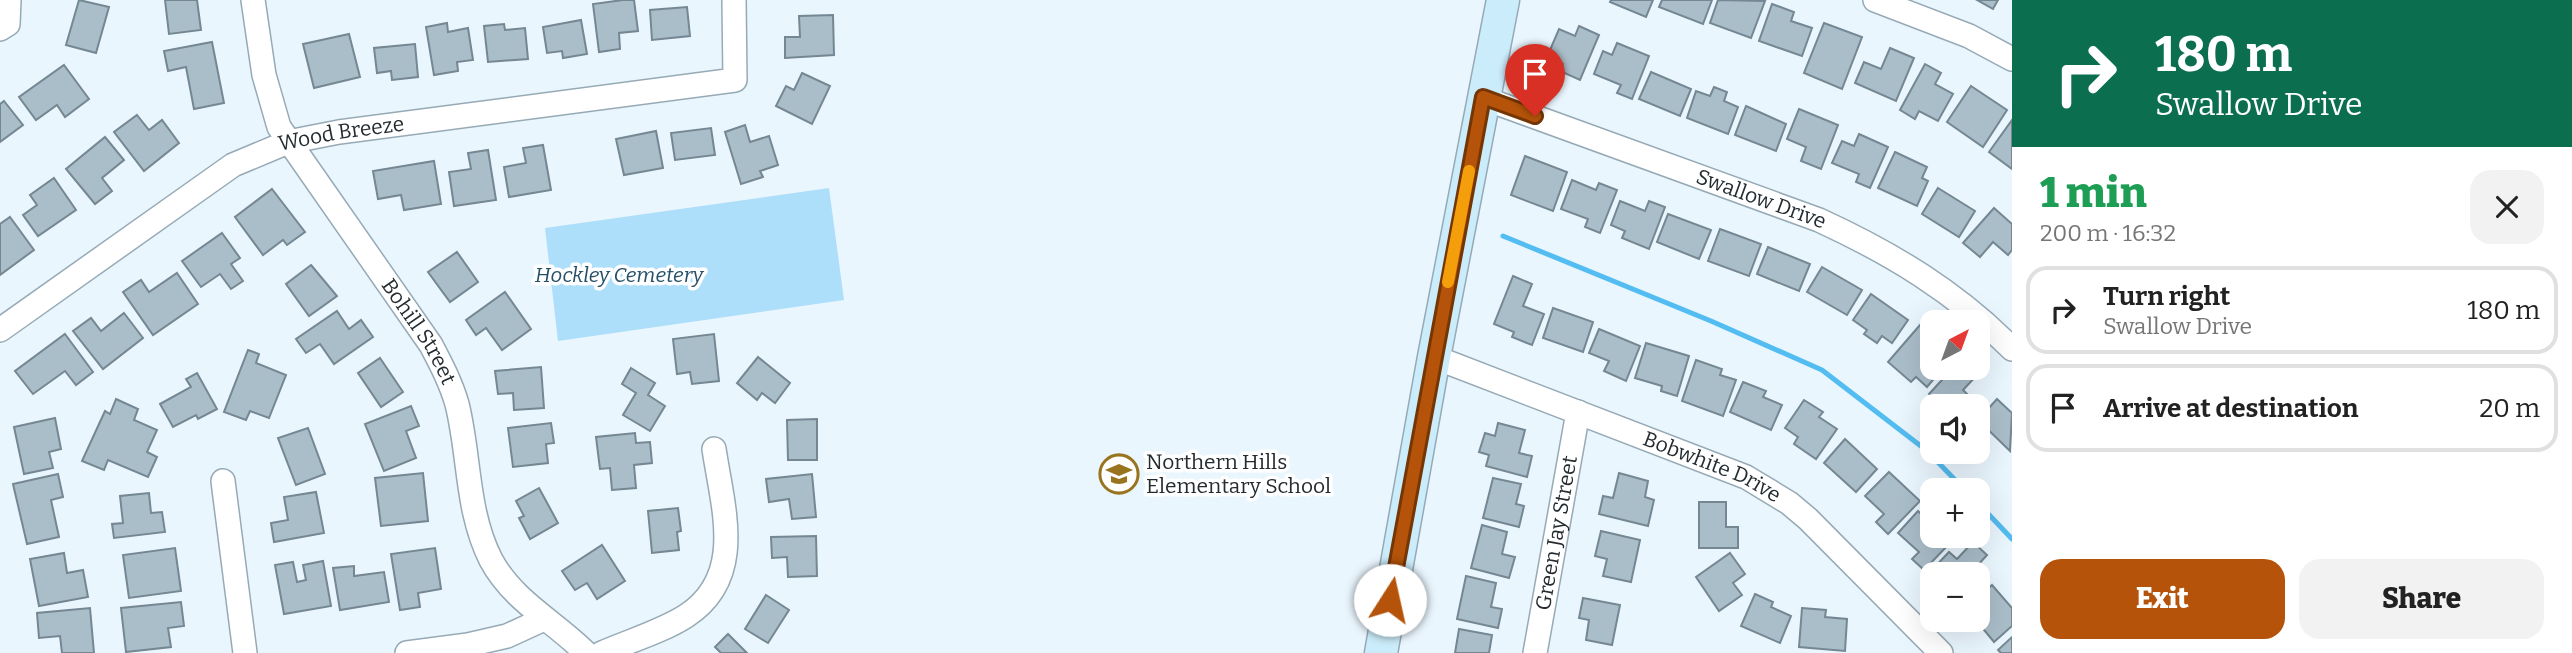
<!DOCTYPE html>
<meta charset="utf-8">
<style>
:root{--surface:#fff;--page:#f2f2f2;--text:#222;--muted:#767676;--line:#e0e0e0;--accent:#b45309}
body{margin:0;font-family:Bitter,serif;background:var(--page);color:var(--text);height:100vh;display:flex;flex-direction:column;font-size:26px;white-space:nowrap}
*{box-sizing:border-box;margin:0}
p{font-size:23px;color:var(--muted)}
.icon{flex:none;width:38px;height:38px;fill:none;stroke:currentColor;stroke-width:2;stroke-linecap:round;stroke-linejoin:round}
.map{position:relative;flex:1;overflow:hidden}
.drawer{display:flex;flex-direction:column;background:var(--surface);width:560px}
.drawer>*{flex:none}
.hud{background:#0b6e4f;color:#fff;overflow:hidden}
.needle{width:46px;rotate:41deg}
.tools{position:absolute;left:1920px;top:310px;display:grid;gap:14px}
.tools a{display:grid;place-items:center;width:70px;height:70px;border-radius:14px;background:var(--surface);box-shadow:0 7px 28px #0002;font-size:35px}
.pin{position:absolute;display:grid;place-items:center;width:60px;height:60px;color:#fff;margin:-72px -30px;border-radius:50% 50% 50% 0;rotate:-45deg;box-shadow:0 0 7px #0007}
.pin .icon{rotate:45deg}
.me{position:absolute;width:77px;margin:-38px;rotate:10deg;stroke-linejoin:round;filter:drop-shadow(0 0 5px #0008)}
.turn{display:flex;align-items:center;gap:24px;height:147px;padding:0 28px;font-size:32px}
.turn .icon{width:91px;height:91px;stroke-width:2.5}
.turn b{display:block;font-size:49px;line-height:60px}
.round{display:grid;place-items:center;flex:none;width:74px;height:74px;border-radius:21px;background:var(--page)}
.headline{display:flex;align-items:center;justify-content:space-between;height:119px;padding:0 28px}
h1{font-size:42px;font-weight:800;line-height:52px;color:#1e9e55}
.button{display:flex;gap:14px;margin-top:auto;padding:14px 28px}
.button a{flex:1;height:80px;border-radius:21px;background:var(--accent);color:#fff;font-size:28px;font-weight:800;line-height:80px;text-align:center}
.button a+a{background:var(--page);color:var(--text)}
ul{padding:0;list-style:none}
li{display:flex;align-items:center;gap:21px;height:88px;margin:0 14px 10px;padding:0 14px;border:4px solid var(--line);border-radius:21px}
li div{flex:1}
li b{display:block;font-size:26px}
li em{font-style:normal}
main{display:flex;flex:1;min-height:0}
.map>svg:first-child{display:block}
.green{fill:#addefa}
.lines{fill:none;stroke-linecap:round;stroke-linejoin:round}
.stream{stroke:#53bcf0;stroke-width:5}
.building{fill:#aabeca;stroke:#748792;stroke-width:2}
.street-casing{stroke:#96aab6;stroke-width:26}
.secondary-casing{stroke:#96aab6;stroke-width:35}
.street{stroke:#fff;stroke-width:23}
.secondary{stroke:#cbecfb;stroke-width:32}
.route-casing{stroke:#753606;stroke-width:18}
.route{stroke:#b45309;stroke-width:12}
.slow{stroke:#f59e0b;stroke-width:12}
.labels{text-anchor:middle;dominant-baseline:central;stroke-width:7;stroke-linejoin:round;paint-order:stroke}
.street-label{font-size:21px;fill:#242c31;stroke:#fff}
.park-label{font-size:21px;font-style:italic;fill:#255067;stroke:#fff}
.poi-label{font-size:21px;fill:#242c31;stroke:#fff;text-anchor:start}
</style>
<main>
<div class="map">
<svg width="2012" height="653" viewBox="0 0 2012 653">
<rect width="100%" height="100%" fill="#eaf6fe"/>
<!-- green -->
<polygon class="green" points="829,188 844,300 558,341 545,228"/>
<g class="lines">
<!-- stream -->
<g class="stream">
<polyline points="1503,236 1711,321 1822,370 1926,450 1965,490"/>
<polyline points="1978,503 2012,539"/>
</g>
</g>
<!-- building -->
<g class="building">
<polygon points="79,0 109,7 96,53 66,45"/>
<polygon points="165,0 197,0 201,30 169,34"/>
<polygon points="623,0 634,0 638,31 619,33 620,49 599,52 593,4"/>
<polygon points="1611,0 1653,0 1646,17 1610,2"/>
<polygon points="1662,0 1712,0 1703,24 1659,7"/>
<polygon points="1718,0 1765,1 1751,38 1710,23"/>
<polygon points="1977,0 1998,0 1993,9"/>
<polygon points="1772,4 1794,12 1791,21 1812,28 1802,56 1759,41"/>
<polygon points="687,7 690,36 652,40 650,10"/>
<polygon points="833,15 834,55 785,58 785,37 800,37 799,16"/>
<polygon points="581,20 587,54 563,58 562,51 547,53 543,27"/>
<polygon points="447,23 448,32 468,28 473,60 457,62 458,71 434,75 426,27"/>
<polygon points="1824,23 1862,37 1842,89 1804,73"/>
<polygon points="504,24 505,30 525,28 528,59 488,62 484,26"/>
<polygon points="1579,26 1599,35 1580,80 1560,71 1563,64 1547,57 1559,29 1575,36"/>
<polygon points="349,34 360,77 314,88 303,44"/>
<polygon points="212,42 224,103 194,109 186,67 168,71 164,51"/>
<polygon points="1617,43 1649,56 1632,99 1617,93 1621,85 1594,74 1603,51 1612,55"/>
<polygon points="415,44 418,77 392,80 391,71 377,73 374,48"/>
<polygon points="1890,48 1914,58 1896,101 1855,83 1864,62 1881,69"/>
<polygon points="1925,64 1941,73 1935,84 1953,94 1938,121 1919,111 1915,119 1900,110"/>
<polygon points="64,65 89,99 65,117 57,105 36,120 19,97"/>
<polygon points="1651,72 1691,89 1680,116 1639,99"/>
<polygon points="802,73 830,86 812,124 776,106 786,86 794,90"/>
<polygon points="1971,86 2007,110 1983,147 1947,122"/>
<polygon points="1714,87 1727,92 1724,101 1738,107 1728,134 1687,118 1696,91 1710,96"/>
<polygon points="4,101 23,125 0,142 0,104"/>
<polygon points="1746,106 1786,124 1776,151 1735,135"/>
<polygon points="1799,109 1838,125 1821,169 1801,161 1806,147 1787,139"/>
<polygon points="137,115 149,130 162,120 179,143 144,171 114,132"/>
<polygon points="2012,120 2012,169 1989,152"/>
<polygon points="745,125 750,142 769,136 778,165 760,171 763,177 741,184 725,132"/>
<polygon points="711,128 715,155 675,160 671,133"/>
<polygon points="656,131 663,168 624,175 616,139"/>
<polygon points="1859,134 1888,147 1870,188 1856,182 1859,174 1832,163 1842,141 1854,146"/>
<polygon points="105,137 124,160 102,178 112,191 95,204 66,169"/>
<polygon points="543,145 551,190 509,197 504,167 526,163 523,148"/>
<polygon points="488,150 496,200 454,206 449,172 471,169 468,153"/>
<polygon points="1895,152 1927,167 1922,178 1928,181 1917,206 1878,188"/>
<polygon points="1525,156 1567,172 1553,211 1511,195"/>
<polygon points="434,161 441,204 404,210 401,195 378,199 373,171"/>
<polygon points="54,178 76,210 38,236 23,215 37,205 30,195"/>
<polygon points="1572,180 1596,190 1599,183 1617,190 1600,233 1585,227 1588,219 1561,209"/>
<polygon points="1938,188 1975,211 1959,237 1922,214"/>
<polygon points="272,189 305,232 287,245 283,240 263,255 235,217"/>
<polygon points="1620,201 1645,211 1649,201 1665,207 1649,249 1622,238 1625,231 1611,225"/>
<polygon points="1994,208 2012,224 2012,250 2008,255 1993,242 1980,257 1963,243"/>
<polygon points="1668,214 1711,230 1699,259 1657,242"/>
<polygon points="10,217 34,250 0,275 0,224"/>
<polygon points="1720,229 1761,244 1749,276 1708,261"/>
<polygon points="222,233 240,258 231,264 243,281 231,289 220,274 201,287 182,261"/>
<polygon points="1768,247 1810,264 1799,291 1757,274"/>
<polygon points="457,252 478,282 450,302 428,272"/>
<polygon points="311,265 337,296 309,316 286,284"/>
<polygon points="1822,267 1862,290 1847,315 1807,292"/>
<polygon points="177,273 198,304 153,335 123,292 141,280 149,292"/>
<polygon points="1513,276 1532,284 1523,306 1544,314 1532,345 1512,337 1514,332 1494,324"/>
<polygon points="505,292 531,329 502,350 486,328 476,335 466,320"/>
<polygon points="1871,294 1908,320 1892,343 1882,336 1877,343 1864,334 1867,330 1853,320"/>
<polygon points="1553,308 1593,322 1583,352 1543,338"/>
<polygon points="337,311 349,329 361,320 373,337 334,364 320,344 306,353 296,339"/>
<polygon points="124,313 143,338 103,369 73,331 91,318 101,331"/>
<polygon points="1920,325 1932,335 1932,343 1924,353 1932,360 1932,368 1942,369 1927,387 1916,377 1911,382 1888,362"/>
<polygon points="1599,329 1640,346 1626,381 1604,371 1609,361 1589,353"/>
<polygon points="65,334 93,372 76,385 65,371 33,394 15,371"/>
<polygon points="714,334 719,381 692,384 690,372 677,374 673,339"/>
<polygon points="1646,343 1689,356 1677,396 1661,391 1662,386 1635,378"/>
<polygon points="248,350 259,354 256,363 286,375 269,418 250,411 246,420 224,412"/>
<polygon points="758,357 790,383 775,403 762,393 757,400 737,383"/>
<polygon points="380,358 403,392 381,407 358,373"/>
<polygon points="1696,360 1722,369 1720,375 1736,380 1723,416 1682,401"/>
<polygon points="541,367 544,408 514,410 513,393 498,394 495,371"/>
<polygon points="631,368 655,383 648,395 665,406 650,431 623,415 636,393 622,384"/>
<polygon points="1953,368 1969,368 1977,375 1963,390 1979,406 1978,408 1942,406 1929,394"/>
<polygon points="197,373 217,409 198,419 196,415 173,427 160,404 191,387 186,379"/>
<polygon points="1743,382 1766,391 1763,397 1782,405 1771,430 1730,412"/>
<polygon points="116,399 138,409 134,420 157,430 147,452 157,457 148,477 108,460 104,470 82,461 105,411 110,414"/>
<polygon points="1997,399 2012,413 2010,451 1978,420"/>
<polygon points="1804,400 1823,412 1819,417 1837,429 1816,459 1794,444 1798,437 1785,428"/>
<polygon points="411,406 419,426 406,431 416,458 384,471 365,424"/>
<polygon points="55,418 61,449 49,452 53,468 24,474 14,427"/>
<polygon points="817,419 817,460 788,460 787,420"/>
<polygon points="551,423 554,443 546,444 548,463 513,467 508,428"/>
<polygon points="1498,423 1525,430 1519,453 1532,456 1527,477 1486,466 1489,455 1479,452 1485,433 1495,436"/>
<polygon points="308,428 325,474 296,485 278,438"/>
<polygon points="635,433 636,443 650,442 652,463 634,465 636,488 612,490 610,468 600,469 596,437"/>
<polygon points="1845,439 1877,469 1856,492 1824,463"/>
<polygon points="1889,472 1920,501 1888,534 1876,522 1884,514 1865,496"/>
<polygon points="423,473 428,521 381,526 375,478"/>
<polygon points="1619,473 1648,481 1645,497 1654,500 1648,526 1599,514 1603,496 1613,498"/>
<polygon points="58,474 63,497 51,500 59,537 27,544 13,484"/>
<polygon points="812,474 816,517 792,519 789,499 769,502 766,479"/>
<polygon points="1493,478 1521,484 1516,504 1524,506 1519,527 1483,518"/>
<polygon points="539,488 558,523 530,539 519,518 524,516 516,501"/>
<polygon points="316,492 324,533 274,542 271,523 288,520 284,497"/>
<polygon points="149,493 151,513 162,512 165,532 114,538 112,524 123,523 120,496"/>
<polygon points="1699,502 1726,502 1726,527 1738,527 1738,548 1699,548"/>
<polygon points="678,508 681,531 677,532 679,550 652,553 648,511"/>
<polygon points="1918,511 1932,524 1932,536 1944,536 1951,542 1924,570 1912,559 1919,552 1898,533"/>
<polygon points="1482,525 1507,532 1502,554 1515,557 1509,578 1471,568"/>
<polygon points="1601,531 1640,540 1631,582 1603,576 1607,559 1595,556"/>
<polygon points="816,536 817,576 788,577 787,557 772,558 771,537"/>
<polygon points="1973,542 1987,555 1978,565 1989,576 1978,589 1978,574 1934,574 1931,571 1949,552 1957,559"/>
<polygon points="602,545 625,581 597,599 587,583 575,590 562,571"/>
<polygon points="175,548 181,591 129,598 123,555"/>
<polygon points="435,548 441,589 418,593 420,607 400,610 391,554"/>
<polygon points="64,553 67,573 83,570 88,597 39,606 30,559"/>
<polygon points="1730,553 1745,574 1733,583 1742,595 1719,611 1696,577"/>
<polygon points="323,561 331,606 284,614 275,565 293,562 297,582 306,580 303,565"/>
<polygon points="354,566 354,576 384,572 389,602 340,610 333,568"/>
<polygon points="1466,576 1496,583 1491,607 1502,609 1498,628 1457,619"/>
<polygon points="1992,585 2012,608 2012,626 1994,642 1980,625 1988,618 1978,606 1978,597"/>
<polygon points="1755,594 1773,602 1771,607 1791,616 1780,643 1741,626"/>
<polygon points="766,595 789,610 768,643 745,629"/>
<polygon points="1583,598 1620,605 1612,645 1586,640 1589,620 1579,618"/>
<polygon points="181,602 184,626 168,628 171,647 126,652 121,608"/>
<polygon points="90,608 94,653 62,653 60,636 39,638 37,613"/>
<polygon points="1802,608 1826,610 1825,617 1847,619 1845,651 1799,647"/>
<polygon points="1459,629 1492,635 1489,653 1455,653"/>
<polygon points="728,634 747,653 721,653 715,647"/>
<polygon points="2012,637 2012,653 2001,653 1998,650"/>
</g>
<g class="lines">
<!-- street casing -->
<g class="street-casing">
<g id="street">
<path id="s1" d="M253,0l11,75 15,52 152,218c10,19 20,38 26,59 13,52 9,107 34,156 22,41 63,61 95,93"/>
<polyline points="1875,0 1969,36 2012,59"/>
<polyline points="0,29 8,24 9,0"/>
<path id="s2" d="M1483,98l336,122c72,33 137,72 193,129"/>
<path id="s3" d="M0,330l233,-165 55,-23 51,-10 396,-52 -1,-80"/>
<path id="s4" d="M1434,357l312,120 43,26 19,16 133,134"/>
<polyline points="223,481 245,653"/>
<polyline points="407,653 468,645 507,636 544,619"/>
<path d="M602,653c27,-12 59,-21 84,-37 60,-39 37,-107 28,-167"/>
<path id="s5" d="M1535,653l43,-241"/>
</g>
</g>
<!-- secondary casing -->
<g class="secondary-casing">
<polyline id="secondary" points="1381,653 1434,357 1503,0"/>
</g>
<!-- street -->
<use href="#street" class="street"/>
<!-- secondary -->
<use href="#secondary" class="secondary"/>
</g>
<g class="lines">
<!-- route casing -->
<g class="route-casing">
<polyline id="route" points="1390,600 1483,97 1535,116"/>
</g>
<!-- route -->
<use href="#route" class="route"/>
<!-- slow -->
<polyline class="slow" points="1448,282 1469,171"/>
</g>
<!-- icons -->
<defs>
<g id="school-ring" transform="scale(2.0125)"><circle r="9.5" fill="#fff" stroke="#99741f" stroke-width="1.5"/><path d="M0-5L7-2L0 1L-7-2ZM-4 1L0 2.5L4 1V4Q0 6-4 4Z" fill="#99741f"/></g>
</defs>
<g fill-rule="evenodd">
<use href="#school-ring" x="1119" y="474"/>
</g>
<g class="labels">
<!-- street labels -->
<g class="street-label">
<text stroke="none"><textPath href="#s3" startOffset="399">Wood Breeze</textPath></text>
<text stroke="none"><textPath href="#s2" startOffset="296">Swallow Drive</textPath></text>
<text stroke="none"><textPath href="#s1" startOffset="378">Bohill Street</textPath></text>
<text stroke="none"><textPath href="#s4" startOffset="299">Bobwhite Drive</textPath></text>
<text stroke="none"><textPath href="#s5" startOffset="122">Green Jay Street</textPath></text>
</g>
<!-- park labels -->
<g class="park-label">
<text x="619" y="275">Hockley Cemetery</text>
</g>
<!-- poi labels -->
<g class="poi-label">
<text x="1146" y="462">Northern Hills<tspan x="1146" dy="24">Elementary School</tspan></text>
</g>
</g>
</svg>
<div class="tools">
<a><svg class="needle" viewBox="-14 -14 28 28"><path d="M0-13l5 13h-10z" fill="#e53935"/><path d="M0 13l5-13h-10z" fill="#767676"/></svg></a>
<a><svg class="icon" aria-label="sound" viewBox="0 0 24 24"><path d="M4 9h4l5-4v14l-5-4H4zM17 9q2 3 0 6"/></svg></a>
<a>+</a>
<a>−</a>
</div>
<div class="pin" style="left:1535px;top:116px;background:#d93025"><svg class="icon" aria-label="arrive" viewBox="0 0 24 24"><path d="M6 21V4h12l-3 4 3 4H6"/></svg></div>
<svg class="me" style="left:1390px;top:600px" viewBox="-20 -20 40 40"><circle r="19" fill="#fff"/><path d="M0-13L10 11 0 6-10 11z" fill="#b45309"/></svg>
</div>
<section class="drawer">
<div class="hud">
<div class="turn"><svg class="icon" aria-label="right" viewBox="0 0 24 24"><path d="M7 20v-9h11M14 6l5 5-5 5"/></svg><div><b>180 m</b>Swallow Drive</div></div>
</div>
<div class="headline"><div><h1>1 min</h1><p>200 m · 16:32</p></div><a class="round"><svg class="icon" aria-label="close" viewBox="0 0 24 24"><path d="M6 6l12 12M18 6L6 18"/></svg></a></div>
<ul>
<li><svg class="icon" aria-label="right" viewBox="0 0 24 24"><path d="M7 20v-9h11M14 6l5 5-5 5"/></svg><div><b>Turn right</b><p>Swallow Drive</p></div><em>180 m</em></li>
<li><svg class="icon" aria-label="arrive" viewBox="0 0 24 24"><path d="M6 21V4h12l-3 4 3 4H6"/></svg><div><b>Arrive at destination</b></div><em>20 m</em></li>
</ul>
<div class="button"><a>Exit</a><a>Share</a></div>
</section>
</main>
